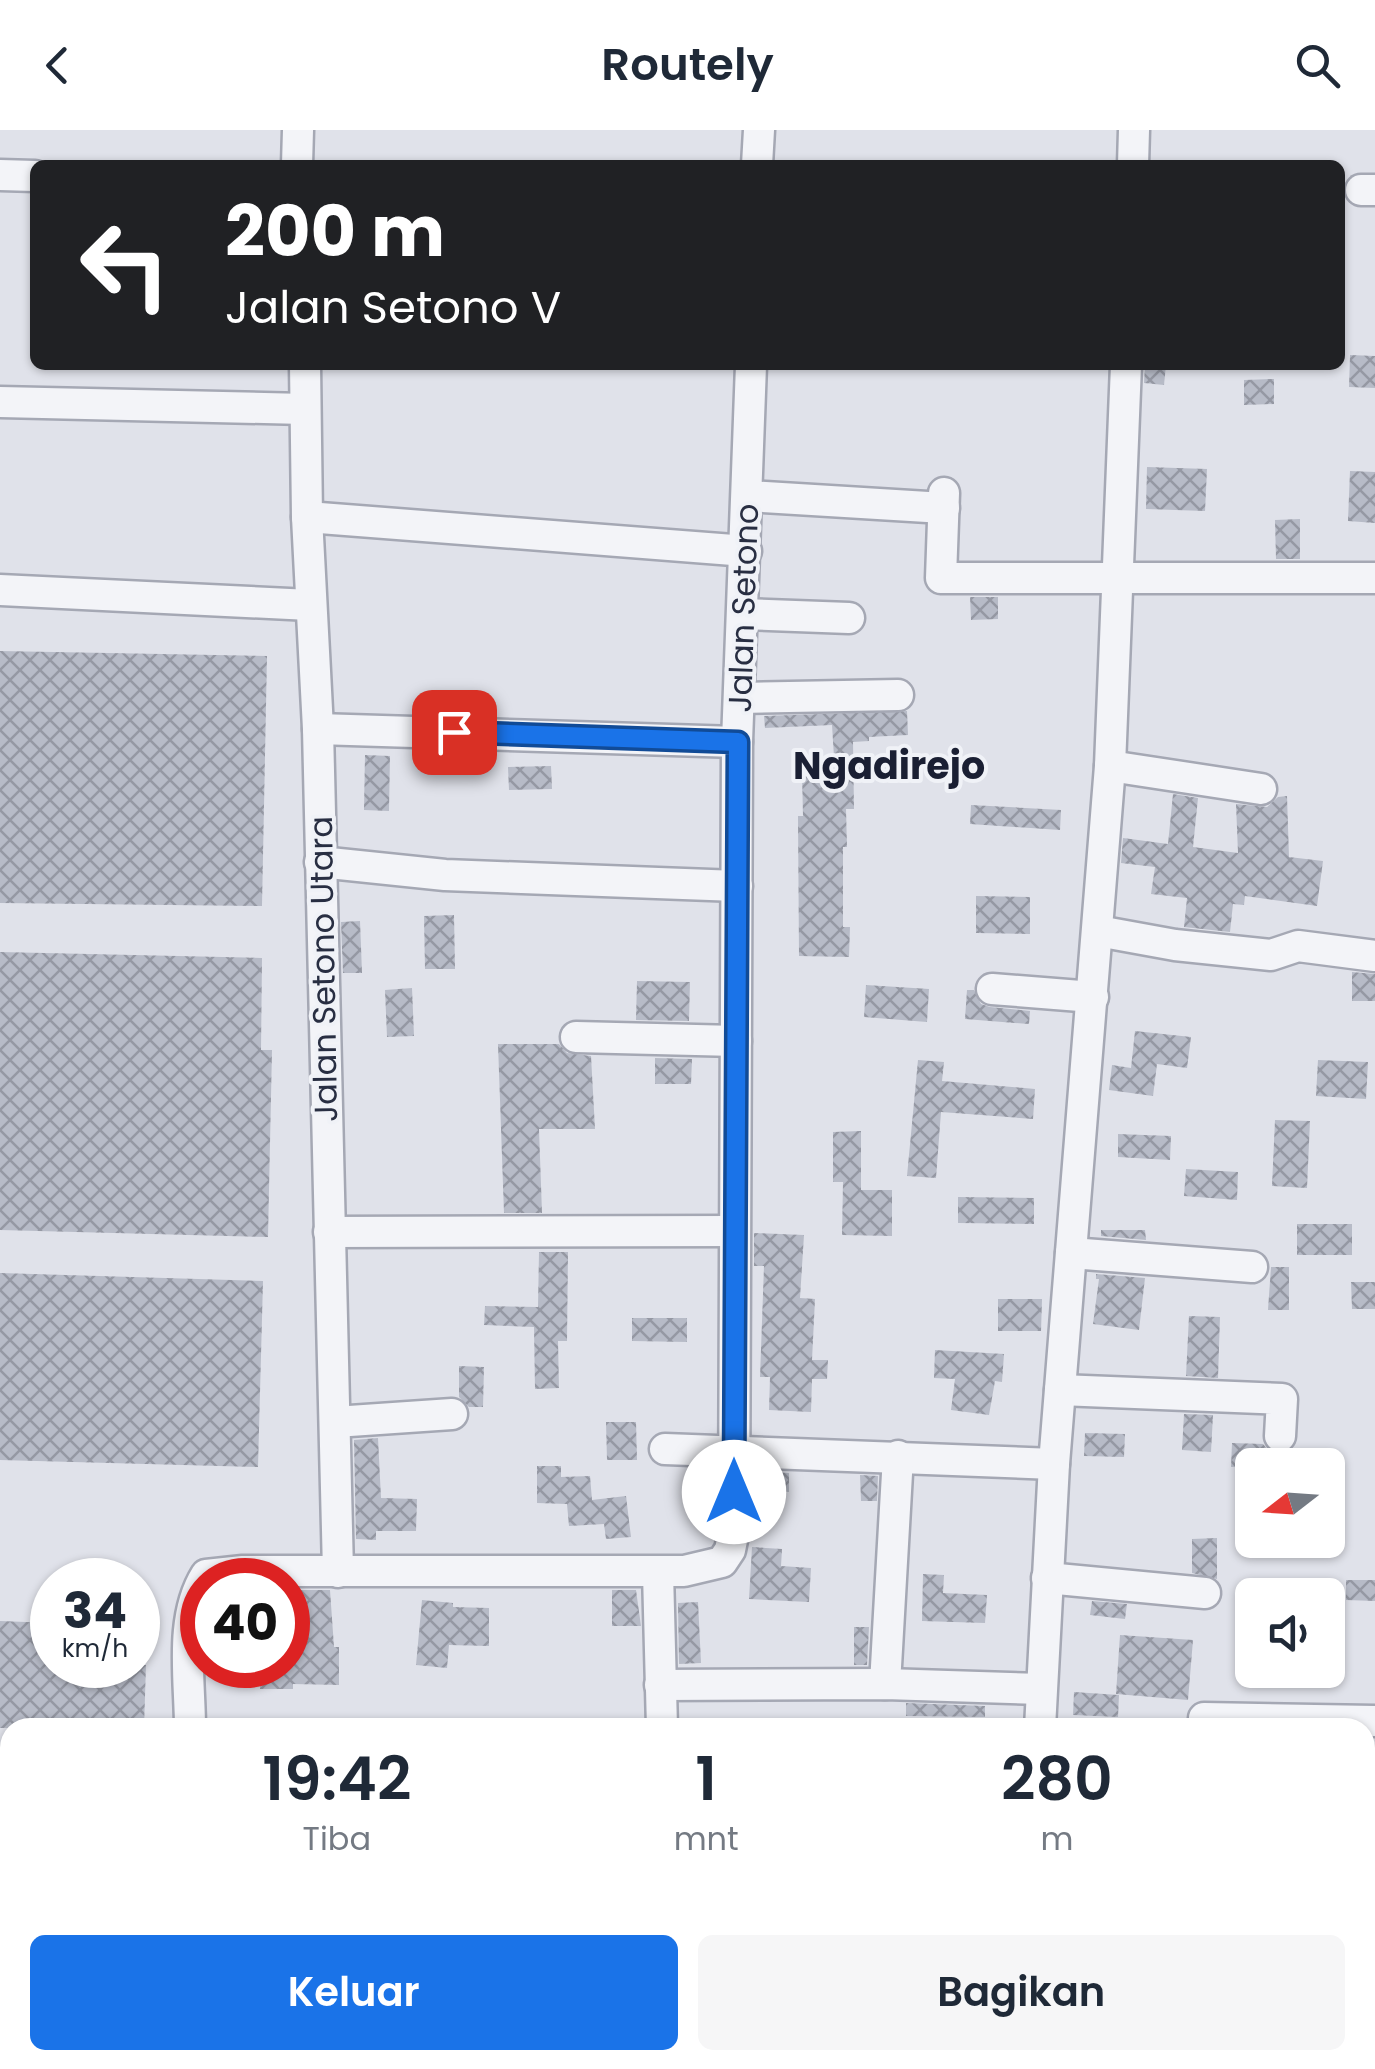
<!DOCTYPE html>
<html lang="id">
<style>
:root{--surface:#fff;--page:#f6f6f7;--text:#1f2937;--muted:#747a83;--accent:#1a73e8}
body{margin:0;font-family:Poppins,sans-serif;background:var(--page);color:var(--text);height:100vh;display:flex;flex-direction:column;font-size:38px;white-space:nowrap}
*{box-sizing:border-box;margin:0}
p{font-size:32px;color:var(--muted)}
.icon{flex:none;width:55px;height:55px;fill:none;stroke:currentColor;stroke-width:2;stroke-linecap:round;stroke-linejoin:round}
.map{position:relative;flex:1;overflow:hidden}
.drawer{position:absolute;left:0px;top:1588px;width:1375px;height:352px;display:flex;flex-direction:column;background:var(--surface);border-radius:30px 30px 0 0;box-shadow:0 2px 8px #0004}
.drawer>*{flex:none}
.top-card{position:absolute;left:30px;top:30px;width:1315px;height:210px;border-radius:15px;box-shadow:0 2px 8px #0004;background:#202124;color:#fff;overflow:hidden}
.needle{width:65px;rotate:253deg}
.controls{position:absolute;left:1235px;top:1318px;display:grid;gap:20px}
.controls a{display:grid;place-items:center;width:110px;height:110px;border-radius:15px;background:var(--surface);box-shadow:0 2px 8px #0004;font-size:50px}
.speed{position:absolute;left:30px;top:1428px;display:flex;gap:20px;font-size:50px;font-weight:700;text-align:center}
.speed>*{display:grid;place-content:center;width:130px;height:130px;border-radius:50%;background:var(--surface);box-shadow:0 2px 8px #0004;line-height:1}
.speed small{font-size:25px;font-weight:400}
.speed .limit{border:15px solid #d22;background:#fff;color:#111}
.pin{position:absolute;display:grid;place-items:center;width:85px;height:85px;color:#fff;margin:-42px;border-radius:20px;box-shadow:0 5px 15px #0006}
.me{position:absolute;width:110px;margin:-55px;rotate:0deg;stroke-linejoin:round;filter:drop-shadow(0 0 8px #0008)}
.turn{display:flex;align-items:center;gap:35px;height:210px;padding:0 30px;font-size:45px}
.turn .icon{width:130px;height:130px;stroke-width:2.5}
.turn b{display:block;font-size:70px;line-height:85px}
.eta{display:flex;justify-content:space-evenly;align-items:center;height:170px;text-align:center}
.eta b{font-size:60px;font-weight:600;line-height:70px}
.action{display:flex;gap:20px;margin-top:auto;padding:20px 30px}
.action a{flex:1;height:115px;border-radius:15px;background:var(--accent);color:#fff;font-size:40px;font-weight:600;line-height:115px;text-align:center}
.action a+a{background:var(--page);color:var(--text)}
header{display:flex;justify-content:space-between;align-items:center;height:130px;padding:0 30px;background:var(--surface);font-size:45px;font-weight:600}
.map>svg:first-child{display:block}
.cemetery{fill:url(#cemetery-stones)}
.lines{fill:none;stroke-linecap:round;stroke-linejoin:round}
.stream{stroke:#99abcb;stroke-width:8}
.building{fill:url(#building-cross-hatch)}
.minor-casing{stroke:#a5a8b4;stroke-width:35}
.minor{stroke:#f3f4f8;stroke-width:30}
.route-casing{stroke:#114b97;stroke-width:25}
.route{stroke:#1a73e8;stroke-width:18}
.labels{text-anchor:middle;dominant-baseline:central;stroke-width:8;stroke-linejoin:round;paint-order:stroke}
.street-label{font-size:32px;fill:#282e42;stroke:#f0f2f7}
.quarter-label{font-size:38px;font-weight:bold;fill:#1a1f33;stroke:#f0f2f7}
</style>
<header><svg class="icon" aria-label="back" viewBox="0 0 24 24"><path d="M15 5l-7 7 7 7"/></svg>Routely<svg class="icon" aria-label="search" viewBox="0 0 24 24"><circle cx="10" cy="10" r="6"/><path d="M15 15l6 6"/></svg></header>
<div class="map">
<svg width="1375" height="1939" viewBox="0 0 1375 1939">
<defs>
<pattern id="cemetery-stones" width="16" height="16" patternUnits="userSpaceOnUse" patternTransform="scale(2.5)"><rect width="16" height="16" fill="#c3d4c1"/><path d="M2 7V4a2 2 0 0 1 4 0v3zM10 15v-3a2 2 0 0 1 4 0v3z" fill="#a8b6a7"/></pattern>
<pattern id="building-cross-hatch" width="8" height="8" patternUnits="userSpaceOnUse" patternTransform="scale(2.5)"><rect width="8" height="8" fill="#b7bbc7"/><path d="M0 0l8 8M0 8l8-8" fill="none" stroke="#9598a3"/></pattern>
</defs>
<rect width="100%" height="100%" fill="#e0e2ea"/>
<!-- cemetery -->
<polygon class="cemetery" points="1375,1905 1375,1939 1339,1939 1343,1930 1365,1930 1365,1909"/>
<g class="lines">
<!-- stream -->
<g class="stream">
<polyline points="1365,1896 1375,1891"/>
<polyline points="1309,1939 1314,1930"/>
</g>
</g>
<!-- building -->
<g class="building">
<polygon points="1350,225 1375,226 1375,258 1349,257"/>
<polygon points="1145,235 1166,235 1164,255 1144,253"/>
<polygon points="1274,249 1274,274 1244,275 1244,250"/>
<polygon points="1147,337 1207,339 1205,381 1146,379"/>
<polygon points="1350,341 1375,342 1375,393 1348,391"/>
<polygon points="1300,389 1300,429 1276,429 1275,390"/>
<polygon points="970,467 998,467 998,489 971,490"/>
<polygon points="0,521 267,526 262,776 0,773"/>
<polygon points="907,581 908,605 869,607 869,611 853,612 854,679 846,679 847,717 843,717 843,797 850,797 849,827 799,826 798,686 803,686 802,644 835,643 832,595 765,598 764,586"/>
<polygon points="365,625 390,626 389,681 364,680"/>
<polygon points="551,636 552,659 509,660 508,637"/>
<polygon points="1173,664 1198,668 1193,717 1238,723 1236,674 1267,677 1278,667 1287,666 1289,727 1323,731 1317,776 1245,766 1244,775 1233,774 1230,802 1184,797 1187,768 1151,764 1155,737 1121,733 1123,708 1168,714"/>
<polygon points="971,675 1061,680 1060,700 970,694"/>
<polygon points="976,766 1030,767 1030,804 976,803"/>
<polygon points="454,785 455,839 425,839 424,786"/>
<polygon points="360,791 362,843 343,843 341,792"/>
<polygon points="0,822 262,828 261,920 272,920 268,1107 0,1100"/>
<polygon points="1352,842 1375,844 1375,871 1352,871"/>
<polygon points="637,851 690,852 689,891 636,890"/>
<polygon points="866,855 929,859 927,892 864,887"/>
<polygon points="412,858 414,906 387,907 385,860"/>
<polygon points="967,860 974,860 981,874 990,877 1030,881 1029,894 965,889"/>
<polygon points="1135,901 1191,907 1187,938 1157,934 1153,966 1109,960 1112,935 1131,938"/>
<polygon points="498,914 559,914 567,923 591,926 595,999 539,999 542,1083 504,1083"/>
<polygon points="655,928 692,929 691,954 655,954"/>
<polygon points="918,930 944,932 942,951 1035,959 1033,989 941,982 936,1048 907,1046"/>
<polygon points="1318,930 1368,932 1366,969 1316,966"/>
<polygon points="1275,990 1310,991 1307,1058 1272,1056"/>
<polygon points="833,1002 861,1001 861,1060 892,1060 892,1106 842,1105 843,1052 833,1052"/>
<polygon points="1118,1004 1171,1006 1170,1030 1118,1027"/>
<polygon points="1186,1039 1238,1042 1237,1070 1184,1066"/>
<polygon points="958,1067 1034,1068 1034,1094 958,1093"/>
<rect x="1297" y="1094" width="55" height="31"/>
<polygon points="1101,1100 1145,1100 1146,1110 1101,1106"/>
<polygon points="754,1103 804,1105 800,1168 815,1169 812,1230 828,1230 827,1249 812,1249 811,1282 769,1280 770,1247 760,1247 764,1136 754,1136"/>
<polygon points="539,1122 568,1122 567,1211 558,1211 559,1258 535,1259 534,1197 484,1195 485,1176 538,1177"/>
<polygon points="1271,1137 1289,1137 1289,1180 1268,1180"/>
<polygon points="0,1143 263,1151 258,1337 0,1330"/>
<polygon points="1096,1144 1145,1148 1139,1200 1093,1194 1099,1149 1096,1149"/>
<polygon points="1351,1152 1375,1152 1375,1179 1352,1179"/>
<polygon points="998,1169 1042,1169 1041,1201 998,1201"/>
<polygon points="1189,1186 1220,1187 1218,1248 1186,1246"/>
<polygon points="632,1188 687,1188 687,1212 632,1211"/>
<polygon points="935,1220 1004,1224 1002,1252 995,1251 989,1285 951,1280 955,1249 934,1248"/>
<polygon points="459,1236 484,1237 483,1277 469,1277 459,1267"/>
<polygon points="1184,1284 1213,1285 1211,1322 1182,1320"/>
<polygon points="606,1292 636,1292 637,1330 607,1330"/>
<polygon points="1085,1303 1125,1304 1124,1327 1084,1326"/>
<polygon points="378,1308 381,1368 417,1369 416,1401 376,1401 376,1410 356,1409 354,1310"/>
<polygon points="1232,1313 1263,1314 1269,1321 1269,1335 1231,1337"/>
<polygon points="537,1336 561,1336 561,1347 590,1346 592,1370 626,1366 631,1407 606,1409 604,1394 569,1396 567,1374 537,1373"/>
<polygon points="753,1341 789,1343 789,1362 753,1361"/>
<polygon points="860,1345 878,1346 877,1371 861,1371"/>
<polygon points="1217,1408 1217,1449 1192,1443 1192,1409"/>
<polygon points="752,1417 782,1419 781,1436 811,1438 809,1472 749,1469"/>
<polygon points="923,1444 944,1445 943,1463 987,1465 985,1493 922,1491"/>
<polygon points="1346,1450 1375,1450 1375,1471 1346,1470"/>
<polygon points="300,1460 330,1460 334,1517 339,1517 339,1555 293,1554 293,1559 260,1559 260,1535 288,1535 288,1511 303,1511"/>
<polygon points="612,1460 636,1460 641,1496 612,1496"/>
<polygon points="422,1470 453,1473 453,1477 489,1478 489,1516 449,1515 447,1538 416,1535"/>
<polygon points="1092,1471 1127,1474 1125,1489 1090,1485"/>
<polygon points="698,1472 701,1533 679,1534 678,1473"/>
<polygon points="0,1491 52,1493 52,1535 146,1535 144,1598 0,1598"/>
<polygon points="854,1497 869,1497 867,1535 854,1535"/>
<polygon points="1120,1505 1193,1510 1188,1570 1116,1564"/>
<polygon points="1074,1562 1119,1565 1118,1587 1073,1585"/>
<polygon points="906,1573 985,1576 985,1587 906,1586"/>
</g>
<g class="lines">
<!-- minor casing -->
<g class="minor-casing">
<g id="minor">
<polyline points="297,35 298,0"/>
<polyline points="757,35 759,0"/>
<polyline points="1133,35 1134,0"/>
<polyline points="0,45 35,46"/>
<polyline points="1361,60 1375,60"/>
<polyline points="305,235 307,387 318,599 338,1442"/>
<polyline points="0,272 305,279"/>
<polyline points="944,363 941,448 1375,448"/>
<polyline points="748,366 944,378"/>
<polyline points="307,387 746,421"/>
<polyline points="0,460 310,475"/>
<polyline points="743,484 849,488"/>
<polyline points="740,568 898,565"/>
<polyline points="318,599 737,612"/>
<polyline points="1110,636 1261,659"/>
<polyline points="320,732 445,745 737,756"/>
<polyline points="1098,801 1175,815 1271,825 1298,816 1375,826"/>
<polyline points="992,859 1093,867"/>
<polyline points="576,907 736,911"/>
<polyline points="329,1102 734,1101"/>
<polyline points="1071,1123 1252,1137"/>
<polyline points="1060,1260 1282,1269 1280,1306"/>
<polyline points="335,1292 452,1284"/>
<polyline points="665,1319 1054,1334"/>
<polyline points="658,1442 662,1598"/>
<polyline points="1047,1448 1205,1463"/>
<polyline points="885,1554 898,1326"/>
<polyline points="660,1555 885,1554 1041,1559"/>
<polyline points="1204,1588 1375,1591"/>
<path d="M190,1598c0,-49 -11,-110 16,-153l37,-4h441l38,-9 8,-12 4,-20 3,-788 14,-377"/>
<polyline points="1040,1598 1054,1334 1110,636 1126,235"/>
<polyline points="1365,1759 1375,1758"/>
<polyline points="671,1930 671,1939"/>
<polyline points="413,1934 442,1934"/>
<polyline points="180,1939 181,1930"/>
<polyline points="1014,1939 1014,1930"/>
</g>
</g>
<!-- minor -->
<use href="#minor" class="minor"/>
</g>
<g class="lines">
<!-- route casing -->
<g class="route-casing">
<polyline id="route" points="454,602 738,612 734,1362"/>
</g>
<!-- route -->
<use href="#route" class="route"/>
</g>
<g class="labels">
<!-- street labels -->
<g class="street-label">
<text transform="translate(743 478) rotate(-88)">Jalan Setono</text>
<text transform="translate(323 839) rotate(-91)">Jalan Setono Utara</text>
</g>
<!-- quarter labels -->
<g class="quarter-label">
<text x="889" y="635">Ngadirejo</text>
</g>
</g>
</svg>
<div class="controls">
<a><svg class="needle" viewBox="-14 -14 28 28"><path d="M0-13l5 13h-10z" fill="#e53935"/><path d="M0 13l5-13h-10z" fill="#747a83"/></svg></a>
<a><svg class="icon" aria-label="sound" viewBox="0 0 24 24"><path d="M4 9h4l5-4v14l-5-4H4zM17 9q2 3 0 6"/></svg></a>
</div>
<div class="speed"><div>34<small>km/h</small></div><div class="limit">40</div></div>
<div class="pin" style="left:454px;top:602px;background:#d93025"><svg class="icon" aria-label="arrive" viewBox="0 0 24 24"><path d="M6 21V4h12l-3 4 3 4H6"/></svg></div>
<svg class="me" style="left:734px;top:1362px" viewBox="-20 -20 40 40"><circle r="19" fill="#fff"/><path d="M0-13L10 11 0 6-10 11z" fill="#1a73e8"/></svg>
<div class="top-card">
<div class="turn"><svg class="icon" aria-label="left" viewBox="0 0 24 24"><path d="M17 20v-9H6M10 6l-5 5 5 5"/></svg><div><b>200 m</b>Jalan Setono V</div></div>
</div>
<section class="drawer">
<div class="eta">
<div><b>19:42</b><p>Tiba</p></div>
<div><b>1</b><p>mnt</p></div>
<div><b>280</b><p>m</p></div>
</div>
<div class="action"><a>Keluar</a><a>Bagikan</a></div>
</section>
</div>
